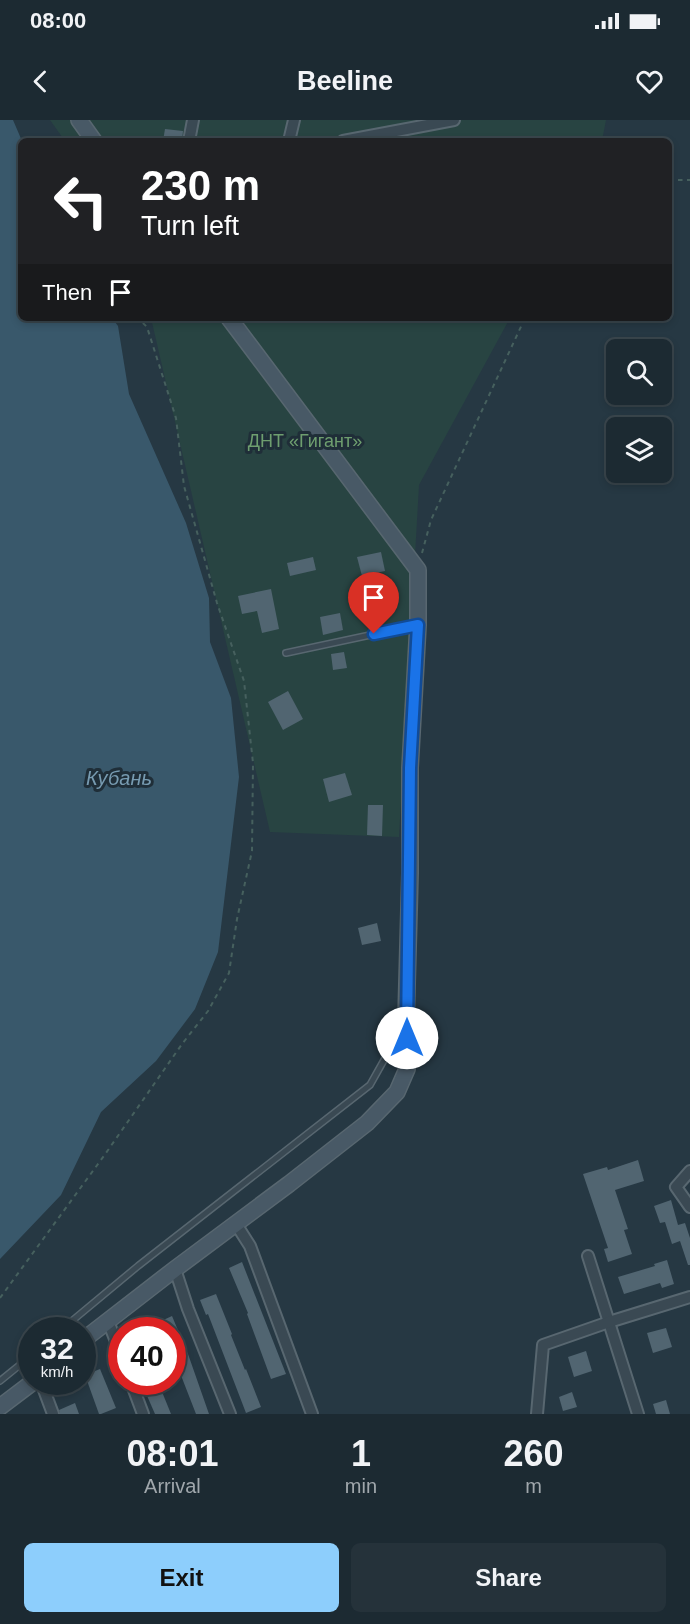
<!DOCTYPE html>
<meta charset="utf-8">
<style>
:root{--surface:#1c2a32;--page:#25323a;--text:#f1f3f6;--muted:#a0a7ac;--line:#3a464d;--accent:#8dcefc}
body{margin:0;font-family:Helvetica,sans-serif;background:var(--page);color:var(--text);height:100vh;display:flex;flex-direction:column;font-size:22px;white-space:nowrap}
*{box-sizing:border-box;margin:0}
p{font-size:20px;color:var(--muted)}
.icon{flex:none;width:33px;height:33px;fill:none;stroke:currentColor;stroke-width:2;stroke-linecap:round;stroke-linejoin:round}
.map{position:relative;height:1294px;overflow:hidden}
.details{display:flex;flex-direction:column;background:var(--surface);flex:1}
.details>*{flex:none}
.hud{position:absolute;left:18px;top:18px;width:654px;height:183px;border-radius:9px;box-shadow:0 3px 9px #0003,0 0 0 2px var(--line);background:#202124;color:#fff;overflow:hidden}
.buttons{position:absolute;left:606px;top:219px;display:grid;gap:12px}
.buttons a{display:grid;place-items:center;width:66px;height:66px;border-radius:9px;background:var(--surface);box-shadow:0 3px 9px #0003,0 0 0 2px var(--line);font-size:30px}
.speed{position:absolute;left:18px;top:1197px;display:flex;gap:12px;font-size:30px;font-weight:700;text-align:center}
.speed>*{display:grid;place-content:center;width:78px;height:78px;border-radius:50%;background:var(--surface);box-shadow:0 3px 9px #0003,0 0 0 2px var(--line);line-height:1}
.speed small{font-size:15px;font-weight:400}
.speed .limit{border:9px solid #d22;background:#fff;color:#111}
.pin{position:absolute;display:grid;place-items:center;width:51px;height:51px;color:#fff;margin:-62px -26px;border-radius:50% 50% 50% 0;rotate:-45deg;box-shadow:0 0 6px #0007}
.pin .icon{rotate:45deg}
.me{position:absolute;width:66px;margin:-33px;rotate:0deg;stroke-linejoin:round;filter:drop-shadow(0 0 4px #0008)}
.turn{display:flex;align-items:center;gap:21px;height:126px;padding:0 24px;font-size:27px}
.turn .icon{width:78px;height:78px;stroke-width:2.5}
.turn b{display:block;font-size:42px;line-height:51px}
.then{display:flex;align-items:center;height:57px;padding:0 24px;background:#0003;gap:12px;font-size:22px}
.eta{display:flex;justify-content:space-evenly;align-items:center;height:102px;text-align:center}
.eta b{font-size:36px;font-weight:700;line-height:42px}
.primary-button{display:flex;gap:12px;margin-top:auto;padding:12px 24px}
.primary-button a{flex:1;height:69px;border-radius:9px;background:var(--accent);color:#111;font-size:24px;font-weight:700;line-height:69px;text-align:center}
.primary-button a+a{background:var(--page);color:var(--text)}
.status{display:flex;justify-content:space-between;align-items:center;height:42px;padding:0 30px;background:var(--surface);direction:ltr}
.status svg{height:16px;fill:currentColor}
header{display:flex;justify-content:space-between;align-items:center;height:78px;padding:0 24px;background:var(--surface);font-size:27px;font-weight:700}
.map>svg:first-child{display:block}
.green{fill:#284442}
.water{fill:#39586b}
.building{fill:#516571}
.lines{fill:none;stroke-linecap:round;stroke-linejoin:round}
.lane-casing{stroke:#586770;stroke-width:8}
.street-casing{stroke:#586770;stroke-width:14}
.secondary-casing{stroke:#586770;stroke-width:18}
.path{stroke:#46605e;stroke-width:2;stroke-dasharray:4.5 4.5;stroke-linecap:butt}
.lane{stroke:#3a4953;stroke-width:5}
.street{stroke:#3a4953;stroke-width:10}
.secondary{stroke:#485966;stroke-width:15}
.route-casing{stroke:#114b97;stroke-width:15}
.route{stroke:#1a73e8;stroke-width:10}
.labels{text-anchor:middle;dominant-baseline:central;stroke-width:6;stroke-linejoin:round;paint-order:stroke}
.park-label{font-size:18px;fill:#6e9e6f;stroke:#1f2e38}
.water-label{font-size:20px;font-style:italic;fill:#779bb1;stroke:#1f2e38}
</style>
<div class="status"><b>08:00</b><svg viewBox="0 0 49 12"><path d="M0 12V9h3v3zM5 12V6h3v6zM10 12V3h3v9zM15 12V0h3v12zM26 1h20v11H26zM47 4h2v5h-2z"/></svg></div>
<header><svg class="icon" aria-label="back" viewBox="0 0 24 24"><path d="M15 5l-7 7 7 7"/></svg>Beeline<svg class="icon" aria-label="heart" viewBox="0 0 24 24"><path d="M12 20l-8-8c-3-5 5-10 8-4 3-6 11-1 8 4z"/></svg></header>
<div class="map">
<svg width="690" height="1294" viewBox="0 0 690 1294">
<rect width="100%" height="100%" fill="#263843"/>
<!-- green -->
<g class="green">
<polygon points="50,0 606,0 602,21 65,21"/>
<polygon points="151,198 510,198 419,365 399,717 270,712"/>
</g>
<!-- water -->
<polygon class="water" points="0,0 13,0 22,21 21,21 21,198 112,198 118,206 129,274 186,403 209,478 210,522 231,578 239,657 218,832 195,889 156,941 101,992 61,1075 0,1139"/>
<!-- building -->
<g class="building">
<polygon points="165,9 183,11 182,21 163,21"/>
<polygon points="381,432 385,451 362,456 357,437"/>
<polygon points="313,437 316,450 290,456 287,443"/>
<polygon points="271,469 279,509 262,513 257,491 242,494 238,476"/>
<polygon points="340,493 343,510 323,515 320,497"/>
<polygon points="344,532 347,548 333,550 331,534"/>
<polygon points="288,571 303,599 283,610 268,582"/>
<polygon points="345,653 352,675 329,682 323,659"/>
<polygon points="368,685 383,685 382,716 367,715"/>
<polygon points="377,803 381,821 362,825 358,808"/>
<polygon points="638,1040 644,1061 615,1070 628,1109 624,1110 632,1134 608,1142 604,1129 608,1128 583,1054 607,1047 608,1050"/>
<polygon points="671,1080 678,1105 685,1103 690,1118 690,1145 688,1145 680,1121 672,1124 665,1102 660,1103 654,1086"/>
<polygon points="667,1140 674,1164 662,1168 660,1163 624,1174 618,1157 655,1146 654,1144"/>
<polygon points="242,1142 286,1254 271,1259 247,1194 248,1193 229,1148"/>
<polygon points="216,1174 232,1214 231,1215 245,1250 246,1249 261,1287 246,1293 208,1194 206,1195 200,1180"/>
<polygon points="172,1196 188,1234 209,1294 196,1294 175,1240 172,1241 172,1210 162,1210 159,1202"/>
<polygon points="666,1208 672,1227 653,1233 647,1213"/>
<polygon points="586,1231 592,1251 574,1257 568,1237"/>
<polygon points="100,1249 116,1288 101,1294 99,1294 85,1255"/>
<polygon points="141,1262 158,1262 171,1294 155,1294"/>
<polygon points="572,1272 577,1287 563,1291 559,1277"/>
<polygon points="666,1280 670,1294 656,1294 653,1284"/>
<polygon points="75,1283 79,1294 60,1294 59,1290"/>
</g>
<g class="lines">
<!-- lane casing -->
<g class="lane-casing">
<g id="lane">
<polyline points="286,533 417,505"/>
<polyline points="61,1210 138,1146 370,965 402,908"/>
<polyline points="0,1261 32,1235"/>
</g>
</g>
<!-- street casing -->
<g class="street-casing">
<g id="street">
<polyline points="189,21 193,0"/>
<polyline points="289,21 294,0"/>
<polyline points="343,21 454,0"/>
<polyline points="690,1051 676,1067 690,1087"/>
<polyline points="236,1104 250,1126 312,1294"/>
<polyline points="588,1136 638,1294"/>
<polyline points="175,1149 188,1189 230,1294"/>
<polyline points="108,1201 122,1237"/>
<polyline points="41,1262 53,1294"/>
<polyline points="131,1262 143,1294"/>
<polyline points="537,1294 543,1225 609,1202 690,1177"/>
</g>
</g>
<!-- secondary casing -->
<g class="secondary-casing">
<g id="secondary">
<polyline points="79,0 94,21"/>
<polyline points="82,1221 175,1149 289,1064 367,1003 397,972 407,949 406,901 410,753 410,648 418,505 418,450 229,198"/>
<polyline points="0,1287 33,1262"/>
</g>
</g>
<!-- path -->
<g class="path">
<polyline points="669,60 690,60"/>
<polyline points="422,433 431,400 525,198"/>
<polyline points="0,1178 106,1033 182,924 208,891 229,853 237,799 252,731 253,643 244,561 217,483 184,366 176,298 147,207 138,198"/>
</g>
<!-- lane -->
<use href="#lane" class="lane"/>
<!-- street -->
<use href="#street" class="street"/>
<!-- secondary -->
<use href="#secondary" class="secondary"/>
</g>
<g class="lines">
<!-- route casing -->
<g class="route-casing">
<polyline id="route" points="374,514 418,505 410,648 407,918"/>
</g>
<!-- route -->
<use href="#route" class="route"/>
</g>
<g class="labels">
<!-- park labels -->
<g class="park-label">
<text x="305" y="321">ДНТ «Гигант»</text>
</g>
<!-- water labels -->
<g class="water-label">
<text x="119" y="658">Кубань</text>
</g>
</g>
</svg>
<div class="buttons">
<a><svg class="icon" aria-label="search" viewBox="0 0 24 24"><circle cx="10" cy="10" r="6"/><path d="M15 15l6 6"/></svg></a>
<a><svg class="icon" aria-label="layers" viewBox="0 0 24 24"><path d="M12 4l9 5-9 5-9-5zM3 14l9 5 9-5"/></svg></a>
</div>
<div class="speed"><div>32<small>km/h</small></div><div class="limit">40</div></div>
<div class="pin" style="left:374px;top:514px;background:#d93025"><svg class="icon" aria-label="arrive" viewBox="0 0 24 24"><path d="M6 21V4h12l-3 4 3 4H6"/></svg></div>
<svg class="me" style="left:407px;top:918px" viewBox="-20 -20 40 40"><circle r="19" fill="#fff"/><path d="M0-13L10 11 0 6-10 11z" fill="#1a73e8"/></svg>
<div class="hud">
<div class="turn"><svg class="icon" aria-label="left" viewBox="0 0 24 24"><path d="M17 20v-9H6M10 6l-5 5 5 5"/></svg><div><b>230 m</b>Turn left</div></div>
<div class="then">Then<svg class="icon" aria-label="arrive" viewBox="0 0 24 24"><path d="M6 21V4h12l-3 4 3 4H6"/></svg></div>
</div>
</div>
<section class="details">
<div class="eta">
<div><b>08:01</b><p>Arrival</p></div>
<div><b>1</b><p>min</p></div>
<div><b>260</b><p>m</p></div>
</div>
<div class="primary-button"><a>Exit</a><a>Share</a></div>
</section>
